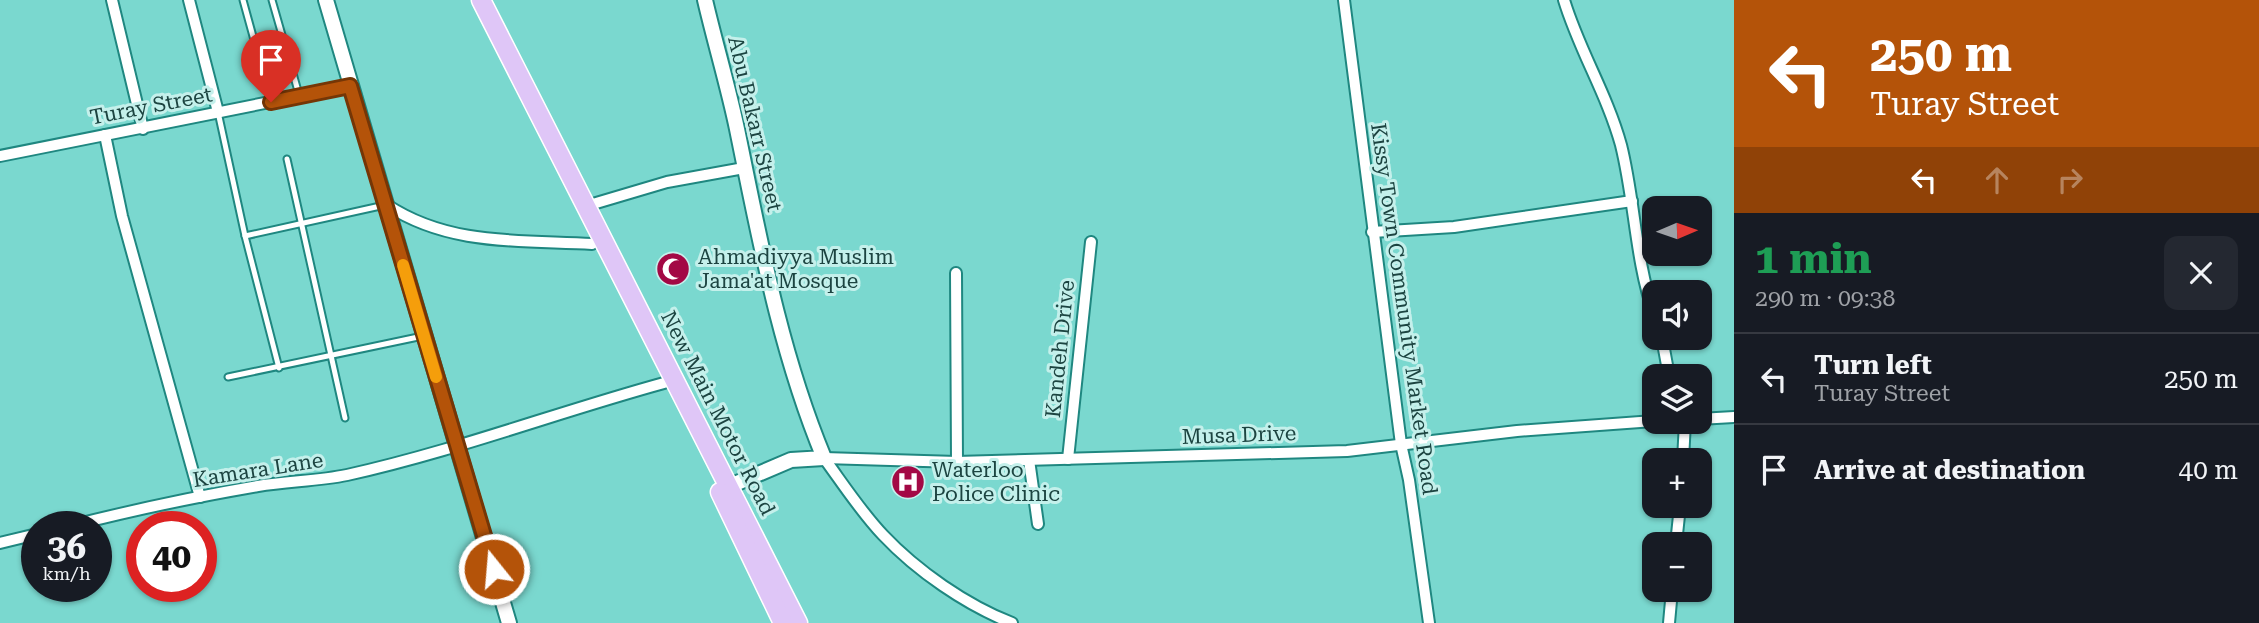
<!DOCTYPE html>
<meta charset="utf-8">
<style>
:root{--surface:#171b24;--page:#242831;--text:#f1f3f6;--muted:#9ea1a6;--line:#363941}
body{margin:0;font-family:"Roboto Serif",serif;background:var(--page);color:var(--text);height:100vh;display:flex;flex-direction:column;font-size:26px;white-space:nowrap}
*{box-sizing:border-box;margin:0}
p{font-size:23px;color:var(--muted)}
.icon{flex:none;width:38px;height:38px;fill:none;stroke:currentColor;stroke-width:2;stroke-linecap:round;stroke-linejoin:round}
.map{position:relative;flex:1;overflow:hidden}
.drawer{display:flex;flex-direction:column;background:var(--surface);width:525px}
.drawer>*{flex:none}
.hud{background:#b45309;color:#fff;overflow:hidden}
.needle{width:46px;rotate:88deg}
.controls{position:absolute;left:1642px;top:196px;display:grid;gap:14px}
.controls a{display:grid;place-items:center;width:70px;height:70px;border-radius:14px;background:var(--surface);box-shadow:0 2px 5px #0004;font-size:35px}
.speed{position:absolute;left:21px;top:511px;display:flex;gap:14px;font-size:35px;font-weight:700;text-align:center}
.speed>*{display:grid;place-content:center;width:91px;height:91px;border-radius:50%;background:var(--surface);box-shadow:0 2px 5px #0004;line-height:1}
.speed small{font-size:18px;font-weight:400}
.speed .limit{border:10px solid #d22;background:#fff;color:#111}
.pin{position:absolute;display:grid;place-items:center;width:60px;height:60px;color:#fff;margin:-72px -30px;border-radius:50% 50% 50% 0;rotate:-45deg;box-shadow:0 0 7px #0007}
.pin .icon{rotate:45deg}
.me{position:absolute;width:77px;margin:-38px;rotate:343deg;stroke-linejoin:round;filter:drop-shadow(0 0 5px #0008)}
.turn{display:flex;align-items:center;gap:24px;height:147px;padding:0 21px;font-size:32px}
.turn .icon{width:91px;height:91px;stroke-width:2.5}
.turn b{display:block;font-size:49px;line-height:60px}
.lanes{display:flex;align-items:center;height:66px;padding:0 21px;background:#0003;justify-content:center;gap:35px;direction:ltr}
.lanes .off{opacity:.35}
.round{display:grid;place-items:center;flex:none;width:74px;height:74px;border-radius:14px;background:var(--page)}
.overview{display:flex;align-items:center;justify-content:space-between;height:119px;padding:0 21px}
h1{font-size:42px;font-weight:700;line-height:52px;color:#1e9e55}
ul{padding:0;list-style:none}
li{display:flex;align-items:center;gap:21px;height:91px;padding:0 21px;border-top:2px solid var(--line)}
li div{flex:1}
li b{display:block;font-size:26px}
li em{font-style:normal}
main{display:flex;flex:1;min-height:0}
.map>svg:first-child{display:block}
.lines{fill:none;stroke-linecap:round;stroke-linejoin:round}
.service-casing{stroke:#1f8780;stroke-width:9}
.minor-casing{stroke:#1f8780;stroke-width:14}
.tertiary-casing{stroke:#1f8780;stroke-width:18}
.trunk-casing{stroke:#fff;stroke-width:21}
.service{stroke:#fff;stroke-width:5}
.minor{stroke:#fff;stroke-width:10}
.tertiary{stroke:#fff;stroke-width:14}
.trunk{stroke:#dfc6f7;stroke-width:18}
.route-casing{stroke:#753606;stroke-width:18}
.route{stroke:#b45309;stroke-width:12}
.slow{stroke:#f59e0b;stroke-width:12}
.labels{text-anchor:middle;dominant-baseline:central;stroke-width:6;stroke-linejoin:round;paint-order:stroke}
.street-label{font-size:21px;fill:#1c4441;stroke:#c4f0eb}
.poi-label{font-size:21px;fill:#1c4441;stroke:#c4f0eb;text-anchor:start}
</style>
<main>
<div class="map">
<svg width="1734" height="623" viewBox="0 0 1734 623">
<rect width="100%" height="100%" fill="#7ad8cf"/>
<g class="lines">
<!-- service casing -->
<g class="service-casing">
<g id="service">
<polyline points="243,0 271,102"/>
<polyline points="272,0 300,98"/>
<polyline points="218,112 245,236 279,368"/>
<polyline points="287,159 345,418"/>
<polyline points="245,236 385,205"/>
<polyline points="228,377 423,336"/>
</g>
</g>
<!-- minor casing -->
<g class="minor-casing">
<g id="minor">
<polyline points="112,0 143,129"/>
<polyline points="189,0 218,112"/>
<polyline points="1344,0 1401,444 1409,480 1429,623"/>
<path d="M1564,0c15,50 43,94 57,145 14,56 14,114 33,169"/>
<polyline points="105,135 122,216 200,497"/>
<polyline points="0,156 350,86"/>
<path d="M387,205c62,41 133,35 205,39"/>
<polyline points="586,206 667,182 744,168"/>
<polyline points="1372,232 1454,227 1632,201"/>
<polyline points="956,273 957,462"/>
<polyline points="1662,338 1669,376"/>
<polyline points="1699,419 1734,417"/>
<polyline points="824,458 957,462 1347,451 1517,431 1654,421"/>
<path d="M824,458c19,26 37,54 59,77 34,36 83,70 129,88"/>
<polyline points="1068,459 1091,242"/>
<polyline points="1029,460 1038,524"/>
<polyline points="1683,460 1685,422"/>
<path d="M66,527c63,-16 127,-30 192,-41 30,-5 60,-5 89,-11 108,-24 211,-63 317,-92"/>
<polyline points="0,543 37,534"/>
<polyline points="1676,544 1680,506"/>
<polyline points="1669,623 1672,590"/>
</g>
</g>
<!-- tertiary casing -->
<g class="tertiary-casing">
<g id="tertiary">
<polyline points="326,0 509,623"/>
<path d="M705,0c10,43 23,86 32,129 23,112 43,223 87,329l-33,2 -61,26"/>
</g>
</g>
<!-- trunk casing -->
<g class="trunk-casing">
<g id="trunk">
<polyline points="481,0 798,623"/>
<polyline points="720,492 783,623"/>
</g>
</g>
<!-- service -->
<use href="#service" class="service"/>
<!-- minor -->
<use href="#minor" class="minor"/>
<!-- tertiary -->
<use href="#tertiary" class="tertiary"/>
<!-- trunk -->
<use href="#trunk" class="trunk"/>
</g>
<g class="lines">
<!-- route casing -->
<g class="route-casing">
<polyline id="route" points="271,102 350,86 494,569"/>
</g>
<!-- route -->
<use href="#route" class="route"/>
<!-- slow -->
<polyline class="slow" points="403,265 436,377"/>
</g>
<!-- icons -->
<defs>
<g id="mosque-disc" transform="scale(1.75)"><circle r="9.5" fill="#a30945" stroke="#c4f0eb"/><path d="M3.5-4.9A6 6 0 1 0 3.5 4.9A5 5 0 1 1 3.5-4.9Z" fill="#fff"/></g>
<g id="hospital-disc" transform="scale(1.75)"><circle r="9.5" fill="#a30945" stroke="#c4f0eb"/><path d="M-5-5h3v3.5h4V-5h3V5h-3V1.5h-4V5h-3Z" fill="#fff"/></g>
</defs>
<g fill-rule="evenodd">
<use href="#mosque-disc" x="673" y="269"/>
<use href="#hospital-disc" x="908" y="482"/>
</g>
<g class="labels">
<!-- street labels -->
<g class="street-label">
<text transform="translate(151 106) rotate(-11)">Turay Street</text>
<text transform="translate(755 124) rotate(77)">Abu Bakarr Street</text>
<text transform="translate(1404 309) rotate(82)">Kissy Town Community Market Road</text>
<text transform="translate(1060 349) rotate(-84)">Kandeh Drive</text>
<text transform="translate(718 413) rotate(63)">New Main Motor Road</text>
<text transform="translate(1239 435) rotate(-2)">Musa Drive</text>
<text transform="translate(258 470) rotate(-9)">Kamara Lane</text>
</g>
<!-- poi labels -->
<g class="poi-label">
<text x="698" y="257">Ahmadiyya Muslim<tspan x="698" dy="24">Jama'at Mosque</tspan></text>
<text x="932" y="470">Waterloo<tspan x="932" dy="24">Police Clinic</tspan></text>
</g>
</g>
</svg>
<div class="controls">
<a><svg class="needle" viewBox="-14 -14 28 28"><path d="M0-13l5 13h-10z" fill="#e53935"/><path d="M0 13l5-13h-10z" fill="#9ea1a6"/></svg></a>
<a><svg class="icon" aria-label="sound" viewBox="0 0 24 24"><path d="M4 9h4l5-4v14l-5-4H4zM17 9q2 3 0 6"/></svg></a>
<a><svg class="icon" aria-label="layers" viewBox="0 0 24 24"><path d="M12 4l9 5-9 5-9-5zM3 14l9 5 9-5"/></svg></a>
<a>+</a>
<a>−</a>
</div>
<div class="speed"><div>36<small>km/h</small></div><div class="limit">40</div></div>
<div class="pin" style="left:271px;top:102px;background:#d93025"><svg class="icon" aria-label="arrive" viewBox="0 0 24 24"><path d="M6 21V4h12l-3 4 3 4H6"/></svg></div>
<svg class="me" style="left:494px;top:569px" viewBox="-20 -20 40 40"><circle r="17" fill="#b45309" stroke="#fff" stroke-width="3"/><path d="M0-11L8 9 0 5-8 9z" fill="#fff"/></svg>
</div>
<section class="drawer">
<div class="hud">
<div class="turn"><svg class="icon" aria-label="left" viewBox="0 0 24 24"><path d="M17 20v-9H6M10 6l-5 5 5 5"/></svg><div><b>250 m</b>Turay Street</div></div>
<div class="lanes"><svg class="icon" aria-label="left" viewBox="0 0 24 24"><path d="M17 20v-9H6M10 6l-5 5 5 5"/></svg><svg class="icon off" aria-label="ahead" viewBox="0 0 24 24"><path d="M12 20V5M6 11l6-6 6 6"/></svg><svg class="icon off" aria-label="right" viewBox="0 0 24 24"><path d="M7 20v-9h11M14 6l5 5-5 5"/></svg></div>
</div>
<div class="overview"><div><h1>1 min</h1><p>290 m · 09:38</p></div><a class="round"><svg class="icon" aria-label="close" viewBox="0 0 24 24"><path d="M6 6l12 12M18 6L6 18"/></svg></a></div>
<ul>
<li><svg class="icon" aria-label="left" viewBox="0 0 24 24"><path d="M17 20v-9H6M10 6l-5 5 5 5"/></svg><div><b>Turn left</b><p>Turay Street</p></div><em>250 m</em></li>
<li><svg class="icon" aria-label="arrive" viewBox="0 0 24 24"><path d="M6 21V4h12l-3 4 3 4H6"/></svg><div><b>Arrive at destination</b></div><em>40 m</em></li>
</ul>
</section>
</main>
